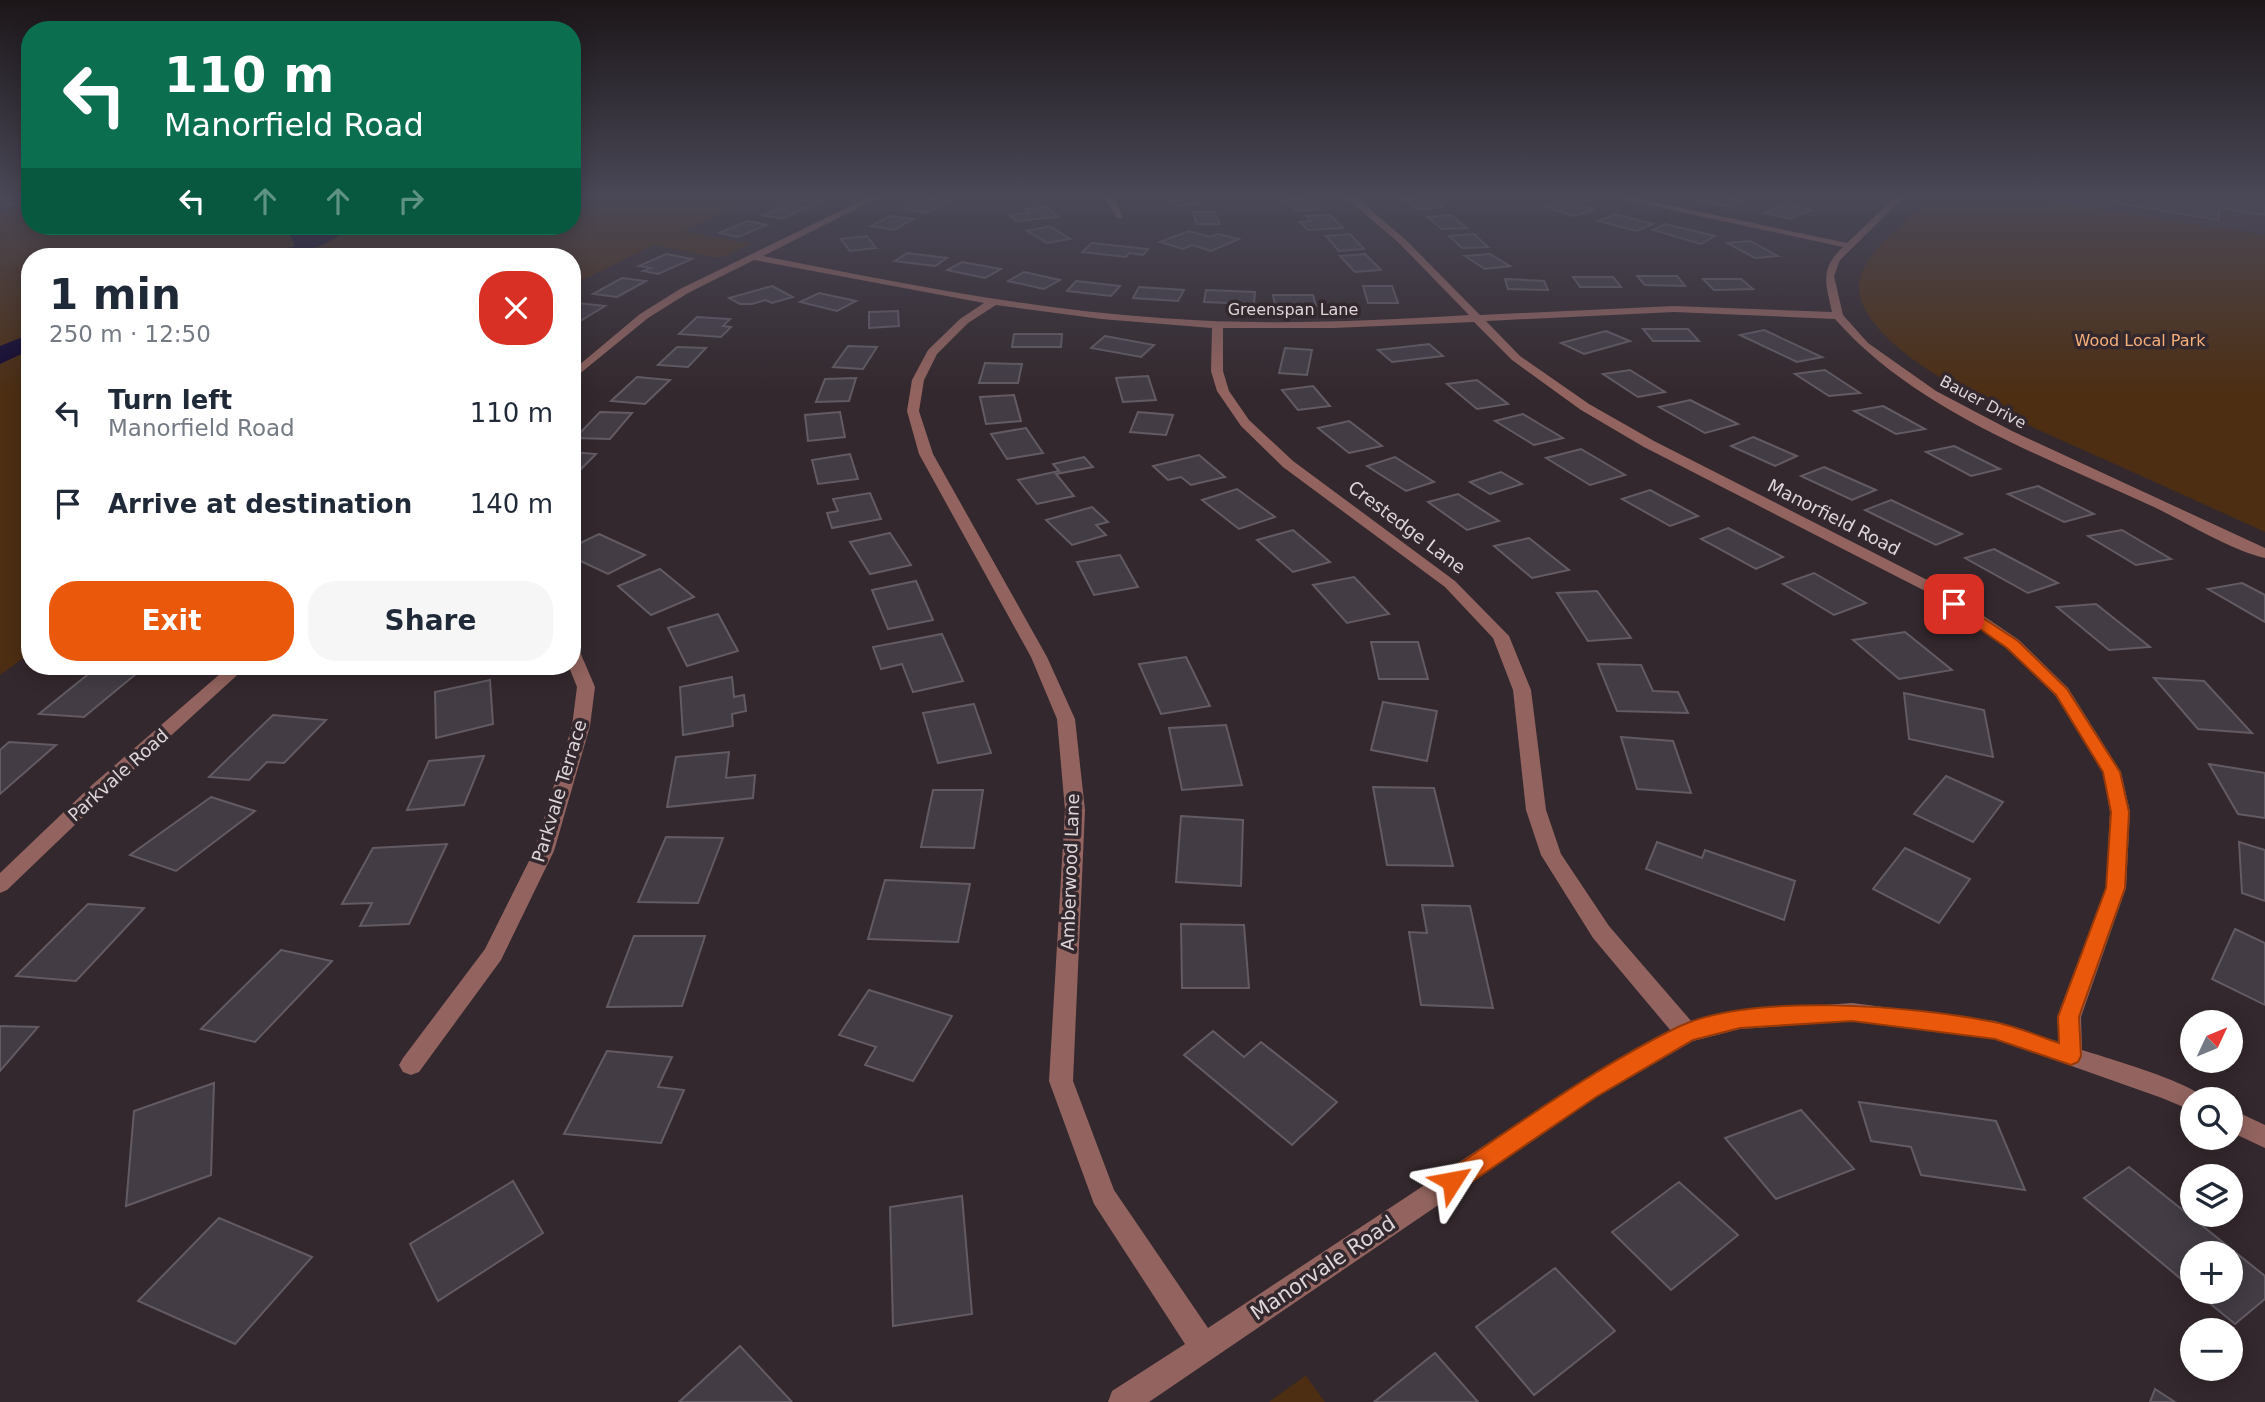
<!DOCTYPE html>
<meta charset="utf-8">
<style>
:root{--surface:#fff;--page:#f6f6f7;--text:#1f2937;--muted:#747a83;--accent:#ea580c}
body{margin:0;font-family:"DejaVu Sans",sans-serif;background:var(--page);color:var(--text);height:100vh;display:flex;flex-direction:column;font-size:26px;white-space:nowrap}
*{box-sizing:border-box;margin:0}
p{font-size:23px;color:var(--muted)}
.icon{flex:none;width:38px;height:38px;fill:none;stroke:currentColor;stroke-width:2;stroke-linecap:round;stroke-linejoin:round}
.map{position:relative;flex:1;overflow:hidden}
.panel{position:absolute;left:21px;top:248px;width:560px;height:427px;display:flex;flex-direction:column;background:var(--surface);border-radius:28px;box-shadow:0 4px 18px #0003}
.panel>*{flex:none}
.guide{position:absolute;left:21px;top:21px;width:560px;height:214px;border-radius:28px;box-shadow:0 4px 18px #0003;background:#0b6e4f;color:#fff;overflow:hidden}
.needle{width:46px;rotate:46deg}
.tools{position:absolute;left:2180px;top:1010px;display:grid;gap:14px}
.tools a{display:grid;place-items:center;width:63px;height:63px;border-radius:50%;background:var(--surface);box-shadow:0 4px 18px #0003;font-size:35px}
.pin{position:absolute;display:grid;place-items:center;width:60px;height:60px;color:#fff;margin:-30px;border-radius:14px;box-shadow:0 4px 10px #0006}
.me{position:absolute;width:77px;margin:-38px;rotate:56deg;stroke-linejoin:round;filter:drop-shadow(0 0 5px #0008)}
.turn{display:flex;align-items:center;gap:24px;height:147px;padding:0 28px;font-size:32px}
.turn .icon{width:91px;height:91px;stroke-width:2.5}
.turn b{display:block;font-size:49px;line-height:60px}
.lanes{display:flex;align-items:center;height:66px;padding:0 28px;background:#0003;justify-content:center;gap:35px;direction:ltr}
.lanes .off{opacity:.35}
.round{display:grid;place-items:center;flex:none;width:74px;height:74px;border-radius:28px;background:var(--page)}
.head{display:flex;align-items:center;justify-content:space-between;height:119px;padding:0 28px}
h1{font-size:42px;font-weight:600;line-height:52px}
.primary-button{display:flex;gap:14px;margin-top:auto;padding:14px 28px}
.primary-button a{flex:1;height:80px;border-radius:28px;background:var(--accent);color:#fff;font-size:28px;font-weight:600;line-height:80px;text-align:center}
.primary-button a+a{background:var(--page);color:var(--text)}
ul{padding:0;list-style:none}
li{display:flex;align-items:center;gap:21px;height:91px;padding:0 28px}
li div{flex:1}
li b{display:block;font-size:26px}
li em{font-style:normal}
.map>svg:first-child{display:block}
.built{fill:#413037}
.green{fill:#4d2e13}
.water{fill:#120832}
.building{fill:#433c45;stroke:#625b64;stroke-width:2}
.lines{fill:none;stroke-linecap:round;stroke-linejoin:round}
.minor{fill:#93645f;fill-rule:evenodd}
.route{fill:#ea580c;stroke:#983908;stroke-width:2}
.labels{text-anchor:middle;dominant-baseline:central;stroke-width:7;stroke-linejoin:round;paint-order:stroke}
.far-street-label{font-size:16px;fill:#ddd6d9;stroke:#33282d}
.far-park-label{font-size:16px;fill:#f6b07a;stroke:#33282d}
.street-label{font-size:18px;fill:#ddd6d9;stroke:#33282d}
.near-street-label{font-size:21px;fill:#ddd6d9;stroke:#33282d}
</style>
<div class="map">
<svg width="2265" height="1402" viewBox="0 0 2265 1402">
<rect width="100%" height="100%" fill="#33282d"/>
<!-- built -->
<polygon class="built" points="2015,196 2265,196 2265,235"/>
<!-- green -->
<g class="green">
<polygon points="572,196 756,196 684,231 751,244 719,258 654,245 572,285 572,257 30,257 30,653 0,675 0,211 30,205 30,226 572,226"/>
<path d="M1931,196h85l249,39v297c-50,-23 -100,-45 -150,-68 -57,-26 -259,-106 -256,-179 1,-30 52,-68 72,-89z"/>
<polygon points="1306,1376 1325,1402 1269,1402 1305,1376"/>
</g>
<!-- water -->
<g class="water">
<path d="M294,226h19l-5,8c16,-1 27,-8 42,-8 -28,26 -59,31 -97,31l42,-11 -7,-15z"/>
<polygon points="30,334 30,350 0,364 0,346"/>
</g>
<!-- building -->
<g class="building">
<polygon points="22,196 28,202 6,206 0,199"/>
<polygon points="802,196 835,196 819,203 797,199"/>
<polygon points="1189,196 1201,203 1180,206 1162,197"/>
<polygon points="1703,196 1717,196 1743,201 1734,207 1698,200"/>
<polygon points="2115,196 2265,196 2265,215 2220,208 2218,220 2113,202"/>
<polygon points="1425,197 1442,207 1420,210 1403,199"/>
<polygon points="929,198 950,202 925,213 904,209"/>
<polygon points="1306,198 1319,209 1296,211 1283,200"/>
<polygon points="1565,200 1595,210 1574,216 1544,206"/>
<polygon points="790,204 809,207 782,219 762,215"/>
<polygon points="1785,204 1811,210 1790,219 1765,213"/>
<polygon points="1048,207 1058,217 1015,221 1010,215 1029,213 1025,209"/>
<polygon points="1192,212 1214,212 1220,224 1197,224"/>
<polygon points="1615,214 1653,224 1637,231 1598,221"/>
<polygon points="1330,215 1343,228 1308,230 1300,222 1311,221 1306,216"/>
<polygon points="1451,215 1467,228 1442,229 1427,217"/>
<polygon points="890,216 913,219 894,230 871,226"/>
<polygon points="748,221 767,225 738,237 719,233"/>
<polygon points="1665,224 1715,236 1701,244 1653,230"/>
<polygon points="1050,226 1070,239 1047,243 1027,231"/>
<polygon points="1189,231 1210,237 1218,234 1239,239 1211,251 1192,245 1183,249 1160,242"/>
<polygon points="1350,234 1364,249 1339,251 1326,236"/>
<polygon points="1474,234 1488,247 1462,248 1449,236"/>
<polygon points="867,236 876,248 850,251 841,239"/>
<polygon points="1750,241 1778,256 1755,258 1727,243"/>
<polygon points="1092,243 1148,249 1143,255 1129,253 1126,257 1082,252"/>
<polygon points="907,253 947,258 935,266 895,261"/>
<polygon points="666,254 692,259 658,274 643,271 651,268 639,266"/>
<polygon points="1365,254 1381,270 1355,272 1340,256"/>
<polygon points="1490,254 1510,266 1485,269 1465,256"/>
<polygon points="962,262 1001,269 985,278 947,270"/>
<polygon points="1024,272 1060,280 1044,289 1008,281"/>
<polygon points="1637,276 1677,276 1685,286 1645,285"/>
<polygon points="1573,277 1613,277 1621,287 1580,287"/>
<polygon points="622,278 646,281 617,297 593,294"/>
<polygon points="1505,279 1544,281 1548,290 1508,289"/>
<polygon points="1703,279 1741,279 1753,289 1714,290"/>
<polygon points="1076,281 1120,286 1111,296 1067,291"/>
<polygon points="772,286 793,297 772,303 766,300 752,304 740,304 729,298"/>
<polygon points="1363,286 1392,286 1398,303 1368,303"/>
<polygon points="1139,287 1184,290 1178,301 1133,298"/>
<polygon points="1206,290 1255,292 1254,304 1204,302"/>
<polygon points="819,293 856,301 837,311 800,302"/>
<polygon points="1273,295 1313,295 1316,306 1275,306"/>
<polygon points="577,303 605,306 572,326 572,306"/>
<polygon points="898,311 899,326 869,328 869,312"/>
<polygon points="697,317 730,319 723,326 731,327 721,337 679,334"/>
<polygon points="1643,329 1688,329 1699,341 1653,341"/>
<polygon points="1764,330 1822,357 1797,362 1740,335"/>
<polygon points="1606,331 1630,341 1584,354 1561,343"/>
<polygon points="1014,334 1062,334 1061,347 1012,347"/>
<polygon points="1105,336 1154,345 1141,357 1091,348"/>
<polygon points="1429,344 1443,356 1392,362 1378,350"/>
<polygon points="848,346 877,347 863,369 833,367"/>
<polygon points="677,347 706,348 688,367 658,365"/>
<polygon points="1285,348 1312,350 1307,375 1279,373"/>
<polygon points="985,363 1022,364 1018,383 979,383"/>
<polygon points="1630,370 1665,392 1638,397 1603,374"/>
<polygon points="1825,370 1860,393 1829,396 1795,374"/>
<polygon points="1148,376 1156,400 1123,402 1116,378"/>
<polygon points="637,377 670,380 645,404 611,401"/>
<polygon points="856,378 849,401 816,402 825,379"/>
<polygon points="1477,380 1508,404 1477,409 1447,384"/>
<polygon points="1313,386 1330,406 1298,410 1282,390"/>
<polygon points="1014,395 1021,421 986,424 980,397"/>
<polygon points="1690,400 1738,424 1705,433 1659,407"/>
<polygon points="1883,406 1925,429 1896,434 1854,411"/>
<polygon points="600,412 632,413 610,439 575,438"/>
<polygon points="840,412 845,437 808,441 805,415"/>
<polygon points="1138,412 1173,415 1166,435 1130,432"/>
<polygon points="1523,414 1563,438 1534,445 1495,421"/>
<polygon points="1349,421 1382,446 1349,453 1318,428"/>
<polygon points="1026,428 1043,453 1007,459 991,434"/>
<polygon points="1753,437 1797,456 1775,466 1731,446"/>
<polygon points="1954,446 2000,469 1971,476 1926,452"/>
<polygon points="1581,449 1625,475 1590,485 1546,458"/>
<polygon points="572,452 596,454 572,478"/>
<polygon points="850,454 858,479 818,484 812,460"/>
<polygon points="1199,455 1225,477 1191,485 1181,477 1168,480 1153,466"/>
<polygon points="1084,457 1093,467 1056,474 1074,496 1037,504 1018,480 1059,471 1053,464"/>
<polygon points="1395,457 1434,482 1406,491 1367,466"/>
<polygon points="1824,467 1876,490 1852,500 1801,476"/>
<polygon points="1501,472 1522,484 1490,494 1470,482"/>
<polygon points="2038,486 2094,514 2064,522 2008,494"/>
<polygon points="1237,489 1275,517 1239,529 1202,500"/>
<polygon points="1650,490 1698,516 1670,526 1622,499"/>
<polygon points="870,493 881,519 832,528 827,513 838,511 833,499"/>
<polygon points="1458,494 1499,521 1467,530 1428,502"/>
<polygon points="1891,500 1962,534 1936,545 1865,510"/>
<polygon points="1092,507 1108,522 1096,525 1106,535 1072,545 1046,520"/>
<polygon points="1728,528 1783,557 1756,569 1701,539"/>
<polygon points="1293,530 1330,562 1293,572 1257,540"/>
<polygon points="2122,530 2171,559 2136,565 2088,536"/>
<polygon points="890,533 911,565 870,574 850,542"/>
<polygon points="599,534 645,555 608,574 572,557 572,547"/>
<polygon points="1529,538 1569,570 1532,578 1494,546"/>
<polygon points="1994,549 2058,583 2028,593 1965,558"/>
<polygon points="1120,555 1138,587 1094,595 1077,562"/>
<polygon points="660,569 694,597 651,615 618,586"/>
<polygon points="1814,573 1866,603 1834,615 1783,584"/>
<polygon points="1354,577 1389,614 1347,623 1313,585"/>
<polygon points="916,581 933,620 888,629 872,590"/>
<polygon points="2242,583 2265,595 2265,622 2208,589"/>
<polygon points="1597,591 1631,638 1588,641 1557,593"/>
<polygon points="2096,604 2150,647 2109,650 2057,607"/>
<polygon points="718,614 738,651 687,666 668,628"/>
<polygon points="1905,632 1952,670 1899,679 1853,640"/>
<polygon points="942,634 963,681 913,692 902,664 881,669 873,647"/>
<polygon points="1371,642 1418,642 1428,679 1379,679"/>
<polygon points="1186,657 1210,706 1161,714 1139,664"/>
<polygon points="1598,664 1641,665 1653,691 1678,692 1688,713 1617,711"/>
<polygon points="97,667 142,669 84,717 39,714"/>
<polygon points="732,677 734,697 744,695 746,711 732,714 733,726 683,735 680,687"/>
<polygon points="2154,678 2204,681 2252,733 2198,729"/>
<polygon points="490,680 493,724 436,738 435,692"/>
<polygon points="1904,693 1984,710 1993,757 1909,739"/>
<polygon points="1383,702 1437,711 1427,761 1371,750"/>
<polygon points="974,704 991,753 938,763 923,713"/>
<polygon points="273,715 326,720 284,763 267,762 249,780 209,777"/>
<polygon points="1226,725 1242,785 1182,790 1169,728"/>
<polygon points="1621,737 1673,741 1691,793 1637,789"/>
<polygon points="9,742 56,745 0,794 0,750"/>
<polygon points="729,752 726,778 755,775 753,798 667,807 676,757"/>
<polygon points="484,756 464,805 407,810 429,761"/>
<polygon points="2209,764 2265,773 2265,818 2238,814"/>
<polygon points="1946,776 2003,802 1973,842 1914,814"/>
<polygon points="1373,787 1434,788 1453,866 1387,865"/>
<polygon points="933,790 983,790 974,848 921,847"/>
<polygon points="211,797 255,811 176,871 130,855"/>
<polygon points="1181,816 1243,820 1241,886 1176,882"/>
<polygon points="666,837 723,838 698,903 638,902"/>
<polygon points="1657,842 1702,858 1705,850 1795,881 1784,920 1646,869"/>
<polygon points="2239,842 2265,850 2265,901 2242,893"/>
<polygon points="447,844 409,924 360,926 372,903 342,904 373,848"/>
<polygon points="1905,848 1970,879 1939,923 1873,889"/>
<polygon points="885,880 970,884 958,942 868,939"/>
<polygon points="88,904 144,908 76,981 16,976"/>
<polygon points="1422,905 1470,906 1493,1008 1421,1005 1409,932 1427,933"/>
<polygon points="1181,924 1244,925 1249,988 1182,988"/>
<polygon points="2235,929 2265,943 2265,1005 2212,979"/>
<polygon points="634,936 705,936 682,1006 607,1007"/>
<polygon points="281,950 332,961 255,1042 201,1029"/>
<polygon points="869,990 952,1016 913,1081 865,1065 876,1047 839,1035"/>
<polygon points="0,1026 38,1027 0,1071"/>
<polygon points="1213,1031 1244,1057 1261,1042 1337,1102 1292,1145 1184,1055"/>
<polygon points="607,1051 672,1057 658,1087 684,1090 661,1143 564,1134"/>
<polygon points="214,1083 211,1175 126,1206 134,1111"/>
<polygon points="1859,1102 1996,1121 2025,1190 1921,1175 1911,1147 1871,1141"/>
<polygon points="1801,1110 1854,1169 1776,1199 1725,1138"/>
<polygon points="2129,1167 2265,1276 2265,1299 2235,1324 2196,1292 2231,1292 2231,1253 2193,1253 2193,1289 2084,1198"/>
<polygon points="513,1181 543,1233 438,1301 410,1244"/>
<polygon points="1679,1182 1738,1235 1671,1290 1612,1232"/>
<polygon points="962,1196 972,1314 893,1326 890,1207"/>
<polygon points="219,1218 312,1257 235,1344 138,1301"/>
<polygon points="1555,1268 1615,1331 1534,1395 1476,1327"/>
<polygon points="740,1346 792,1402 679,1402"/>
<polygon points="1435,1353 1478,1402 1374,1402"/>
<polygon points="2155,1389 2175,1402 2150,1402"/>
</g>
<g class="lines">
<!-- minor -->
<g class="minor">
<path d="M871,196h11l-119,60c132,26 264,53 398,62 103,8 205,3 308,-3l-70,-72 -55,-47h10l51,43 75,76 194,-9 158,6c-6,-29 -13,-42 11,-65l-236,-51h18l222,47 49,-47h9l-65,64 -6,16 9,39 25,28 68,48 76,40 253,117v10c-32,-7 -80,-36 -111,-51 -110,-51 -237,-95 -319,-188l-161,-7 -188,9 34,35 69,48 65,37 287,146 78,53 49,48 53,84 9,40 -4,76 -45,129 1,33c22,7 115,34 122,49h-11v12l-31,-13 -167,-59 -143,-18 -112,8 -47,12 -96,56 -448,305h-41l4,-11 73,-47 -91,-140 -45,-123 16,-271 -8,-91 -26,-62 -112,-203 -12,-43 5,-31 16,-30 32,-31 24,-16 -230,-43 -66,33 -40,25 -76,62v-9l68,-57 40,-25zM996,305l105,14 111,9 -1,43 6,20 24,35 42,41 162,120 48,51 20,52 13,120 15,45 52,83 78,93 -92,52 -371,245 -94,-138 -41,-109 12,-271 -10,-91 -28,-62 -114,-203 -14,-43 5,-31 13,-26 31,-31zM1474,322l38,38 69,50 63,37 285,146 78,55 48,47 48,77 7,40 -4,76 -49,129 2,25 -64,-21 -143,-18 -112,8 -48,11 -83,-96 -48,-72 -15,-44 -15,-120 -22,-54 -54,-55 -162,-120 -44,-41 -20,-29 -6,-20v-43h110z"/>
<polygon points="1101,196 1115,199 1123,218 1117,218 1108,203"/>
<polygon points="572,647 580,652 595,687 590,726 554,851 501,960 419,1072 411,1075 403,1072 399,1065 403,1058 485,949 534,851 572,726 577,687 569,667 572,667"/>
<polygon points="228,667 246,667 106,795 7,890 0,893 0,873 92,785"/>
<polygon points="2231,1109 2265,1125 2265,1148 2231,1132"/>
</g>
</g>
<!-- sky -->
<linearGradient id="sky" x2="0" y2="1"><stop stop-color="#1c1619"/><stop offset="0.5" stop-color="#4a4857"/><stop offset="1" stop-color="#4a4857" stop-opacity="0"/></linearGradient>
<rect width="2265" height="393" fill="url(#sky)"/>
<!-- route -->
<path class="route" d="M1954,599l64,42 49,48 53,83 9,40 -4,76 -46,129 2,39 -3,6 -7,3 -76,-26 -143,-18 -112,7 -47,12 -97,57 -135,92 -9,3 -8,-3 -3,-8 3,-7c76,-51 152,-107 234,-147 74,-35 236,-21 316,-5 22,4 44,14 65,21l-1,-26 48,-129 5,-76 -8,-40 -47,-77 -49,-47 -58,-41 -2,-3z"/>
<g class="labels">
<!-- far-street labels -->
<g class="far-street-label">
<text x="1293" y="309">Greenspan Lane</text>
<text transform="translate(1983 402) rotate(28)">Bauer Drive</text>
</g>
<!-- far-park labels -->
<g class="far-park-label">
<text x="2140" y="340">Wood Local Park</text>
</g>
<!-- street labels -->
<g class="street-label">
<text transform="translate(1834 517) rotate(27)">Manorfield Road</text>
<text transform="translate(1407 527) rotate(37)">Crestedge Lane</text>
<text transform="translate(118 775) rotate(-42)">Parkvale Road</text>
<text transform="translate(559 791) rotate(-73)">Parkvale Terrace</text>
<text transform="translate(1070 872) rotate(-88)">Amberwood Lane</text>
</g>
<!-- near-street labels -->
<g class="near-street-label">
<text transform="translate(1323 1268) rotate(-34)">Manorvale Road</text>
</g>
</g>
</svg>
<div class="tools">
<a><svg class="needle" viewBox="-14 -14 28 28"><path d="M0-13l5 13h-10z" fill="#e53935"/><path d="M0 13l5-13h-10z" fill="#747a83"/></svg></a>
<a><svg class="icon" aria-label="search" viewBox="0 0 24 24"><circle cx="10" cy="10" r="6"/><path d="M15 15l6 6"/></svg></a>
<a><svg class="icon" aria-label="layers" viewBox="0 0 24 24"><path d="M12 4l9 5-9 5-9-5zM3 14l9 5 9-5"/></svg></a>
<a>+</a>
<a>−</a>
</div>
<div class="pin" style="left:1954px;top:604px;background:#d93025"><svg class="icon" aria-label="arrive" viewBox="0 0 24 24"><path d="M6 21V4h12l-3 4 3 4H6"/></svg></div>
<svg class="me" style="left:1452px;top:1181px" viewBox="-20 -20 40 40"><path d="M0-17L14 15 0 8-14 15z" fill="#ea580c" stroke="#fff" stroke-width="4"/></svg>
<div class="guide">
<div class="turn"><svg class="icon" aria-label="left" viewBox="0 0 24 24"><path d="M17 20v-9H6M10 6l-5 5 5 5"/></svg><div><b>110 m</b>Manorfield Road</div></div>
<div class="lanes"><svg class="icon" aria-label="left" viewBox="0 0 24 24"><path d="M17 20v-9H6M10 6l-5 5 5 5"/></svg><svg class="icon off" aria-label="ahead" viewBox="0 0 24 24"><path d="M12 20V5M6 11l6-6 6 6"/></svg><svg class="icon off" aria-label="ahead" viewBox="0 0 24 24"><path d="M12 20V5M6 11l6-6 6 6"/></svg><svg class="icon off" aria-label="right" viewBox="0 0 24 24"><path d="M7 20v-9h11M14 6l5 5-5 5"/></svg></div>
</div>
<section class="panel">
<div class="head"><div><h1>1 min</h1><p>250 m · 12:50</p></div><a class="round" style="background:#d93025;color:#fff"><svg class="icon" aria-label="close" viewBox="0 0 24 24"><path d="M6 6l12 12M18 6L6 18"/></svg></a></div>
<ul>
<li><svg class="icon" aria-label="left" viewBox="0 0 24 24"><path d="M17 20v-9H6M10 6l-5 5 5 5"/></svg><div><b>Turn left</b><p>Manorfield Road</p></div><em>110 m</em></li>
<li><svg class="icon" aria-label="arrive" viewBox="0 0 24 24"><path d="M6 21V4h12l-3 4 3 4H6"/></svg><div><b>Arrive at destination</b></div><em>140 m</em></li>
</ul>
<div class="primary-button"><a>Exit</a><a>Share</a></div>
</section>
</div>
